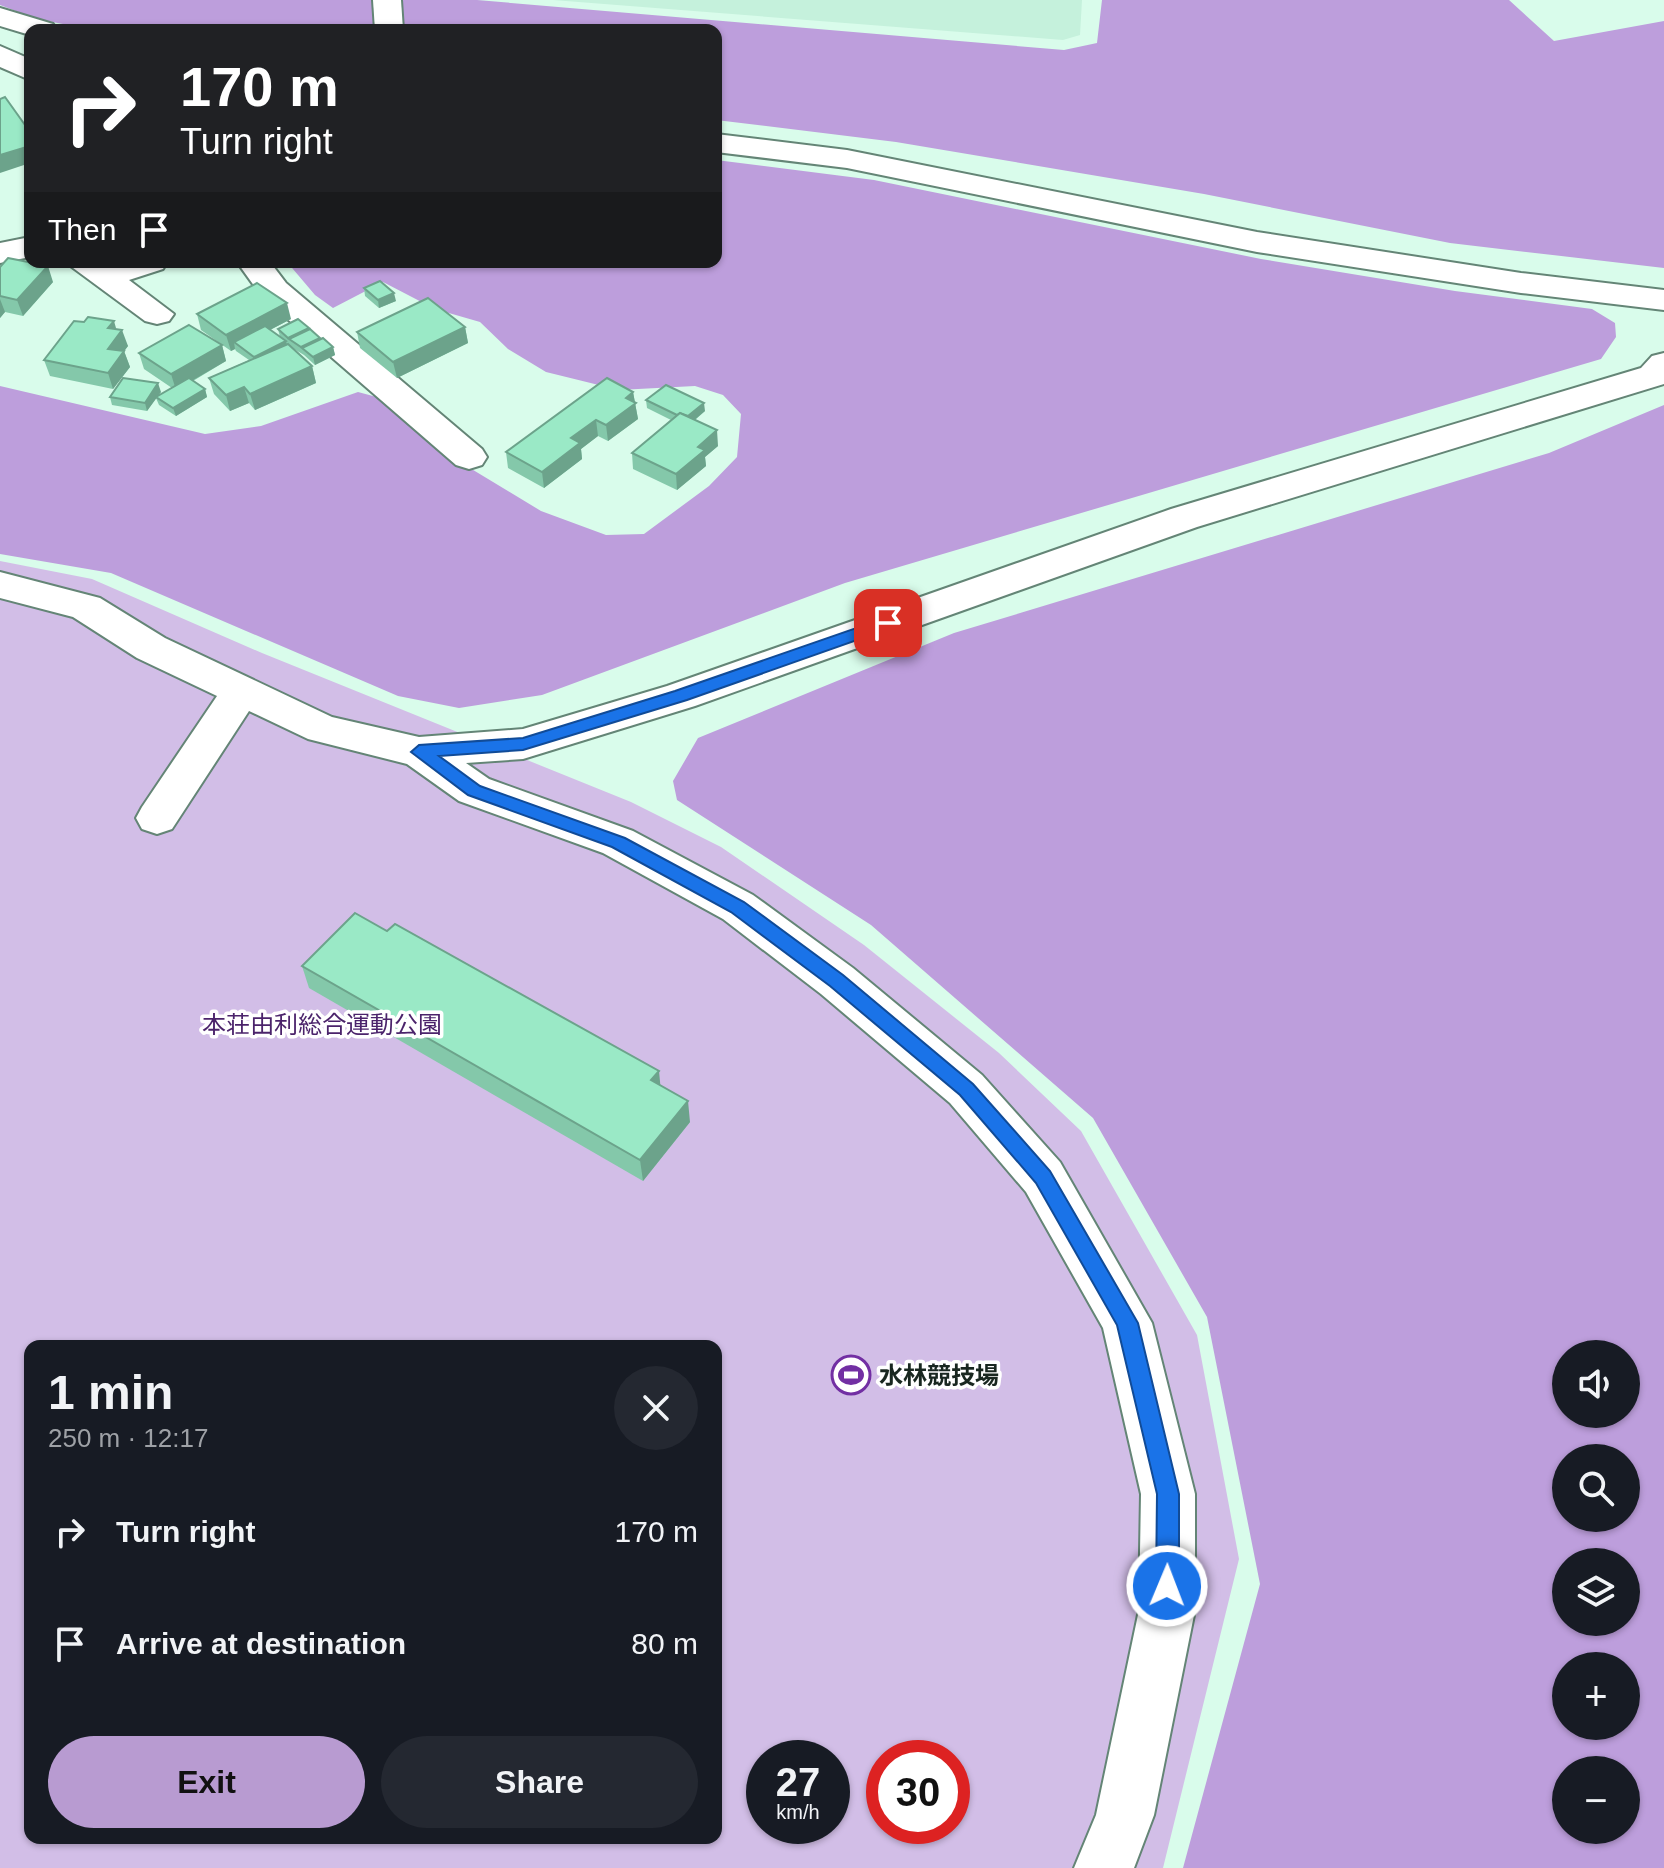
<!DOCTYPE html>
<meta charset="utf-8">
<style>
:root{--surface:#171b24;--page:#242831;--text:#f1f3f6;--muted:#9ea1a6;--accent:#b89bd1}
body{margin:0;font-family:Helvetica,"Noto Sans JP",sans-serif;background:var(--page);color:var(--text);height:100vh;display:flex;flex-direction:column;font-size:30px;white-space:nowrap}
*{box-sizing:border-box;margin:0}
p{font-size:26px;color:var(--muted)}
.icon{flex:none;width:44px;height:44px;fill:none;stroke:currentColor;stroke-width:2;stroke-linecap:round;stroke-linejoin:round}
.map{position:relative;flex:1;overflow:hidden}
.details{position:absolute;left:24px;top:1340px;width:698px;height:504px;display:flex;flex-direction:column;background:var(--surface);border-radius:16px;box-shadow:0 2px 6px #0004}
.details>*{flex:none}
.hud{position:absolute;left:24px;top:24px;width:698px;height:244px;border-radius:16px;box-shadow:0 2px 6px #0004;background:#202124;color:#fff;overflow:hidden}
.controls{position:absolute;left:1552px;top:1340px;display:grid;gap:16px}
.controls a{display:grid;place-items:center;width:88px;height:88px;border-radius:50%;background:var(--surface);box-shadow:0 2px 6px #0004;font-size:40px}
.speed{position:absolute;left:746px;top:1740px;display:flex;gap:16px;font-size:40px;font-weight:700;text-align:center}
.speed>*{display:grid;place-content:center;width:104px;height:104px;border-radius:50%;background:var(--surface);box-shadow:0 2px 6px #0004;line-height:1}
.speed small{font-size:20px;font-weight:400}
.speed .limit{border:12px solid #d22;background:#fff;color:#111}
.pin{position:absolute;display:grid;place-items:center;width:68px;height:68px;color:#fff;margin:-34px;border-radius:16px;box-shadow:0 4px 12px #0006}
.me{position:absolute;width:88px;margin:-44px;rotate:1deg;stroke-linejoin:round;filter:drop-shadow(0 0 6px #0008)}
.turn{display:flex;align-items:center;gap:28px;height:168px;padding:0 24px;font-size:36px}
.turn .icon{width:104px;height:104px;stroke-width:2.5}
.turn b{display:block;font-size:56px;line-height:68px}
.then{display:flex;align-items:center;height:76px;padding:0 24px;background:#0003;gap:16px;font-size:30px}
.round{display:grid;place-items:center;flex:none;width:84px;height:84px;border-radius:42px;background:var(--page)}
.head{display:flex;align-items:center;justify-content:space-between;height:136px;padding:0 24px}
h1{font-size:48px;font-weight:700;line-height:60px}
.primary-button{display:flex;gap:16px;margin-top:auto;padding:16px 24px}
.primary-button a{flex:1;height:92px;border-radius:48px;background:var(--accent);color:#111;font-size:32px;font-weight:700;line-height:92px;text-align:center}
.primary-button a+a{background:var(--page);color:var(--text)}
ul{padding:0;list-style:none}
li{display:flex;align-items:center;gap:24px;height:112px;padding:0 24px}
li div{flex:1}
li b{display:block;font-size:30px}
li em{font-style:normal}
.map>svg:first-child{display:block}
.built{fill:#c5f1dc}
.green{fill:#d2bee7;fill-rule:evenodd}
.forest{fill:#bd9edc;fill-rule:evenodd}
.lines{fill:none;stroke-linecap:round;stroke-linejoin:round}
.minor-casing{stroke:#648576;stroke-width:4}
.minor{fill:#fff;fill-rule:evenodd}
.wall{fill:#84c8aa}
.shaded-wall{fill:#6ca38b}
.building{fill:#9ae9c6;stroke:#6ca38b;stroke-width:2}
.route{fill:#1a73e8;stroke:#114b97;stroke-width:2}
.labels{text-anchor:middle;dominant-baseline:central;stroke-width:7;stroke-linejoin:round;paint-order:stroke}
.park-label{font-size:24px;fill:#4b236b;stroke:#fff}
.poi-label{font-size:24px;font-weight:bold;fill:#192720;stroke:#fff;text-anchor:start}
</style>
<div class="map">
<svg width="1664" height="1868" viewBox="0 0 1664 1868">
<rect width="100%" height="100%" fill="#d9fceb"/>
<!-- built -->
<polygon class="built" points="553,0 1082,0 1080,35 1063,40"/>
<!-- green -->
<path class="green" d="M0,561l92,18 170,74 369,149 90,45 143,98 135,108 82,78 116,204 42,224 -76,309h-1163zM30,1346h686v492h-686zM764,1758h68v68h-68zM884,1758h68v68h-68z"/>
<!-- forest -->
<g class="forest">
<polygon points="0,0 477,0 1064,50 1097,43 1102,0 1509,0 1554,41 1664,21 1664,268 1450,243 1204,194 896,142 716,120 716,30 94,30 37,19 0,5"/>
<polygon points="716,160 874,180 1261,259 1455,291 1592,309 1615,323 1616,337 1601,359 845,583 542,695 459,708 398,696 111,573 0,554 0,386 205,434 261,426 358,392 384,399 450,456 541,511 606,535 644,534 709,486 737,457 741,414 723,395 695,386 619,390 546,372 508,349 480,322 435,309 383,282 333,308 315,295 287,262 716,262"/>
<path d="M1664,405v1463h-481l77,-284 -53,-267 -114,-199 -222,-193 -194,-125 -4,-19 25,-43 256,-105 595,-180zM1566,1354h60v60h-60zM1566,1458h60v60h-60zM1566,1562h60v60h-60zM1566,1666h60v60h-60zM1566,1770h60v60h-60z"/>
</g>
<g class="lines">
<!-- minor casing -->
<g class="minor-casing">
<g id="minor">
<polygon points="373,0 401,0 403,30 375,30"/>
<polygon points="0,8 53,24 57,30 30,30 30,35 0,26"/>
<polygon points="0,46 30,59 30,80 0,67"/>
<polygon points="716,134 847,150 1257,232 1521,273 1664,290 1664,310 1521,293 1257,252 847,168 716,152"/>
<polygon points="30,237 30,257 0,263 0,243"/>
<polygon points="65,262 107,265 167,262 163,269 129,280 174,314 169,321 157,324 145,321"/>
<polygon points="237,262 270,262 286,283 482,449 487,457 482,465 469,469 456,465 262,297"/>
<polygon points="1664,353 1664,384 1197,527 695,706 523,759 466,763 489,779 633,831 753,895 853,968 982,1075 1060,1162 1152,1323 1195,1494 1195,1610 1154,1815 1134,1868 1074,1868 1096,1815 1139,1610 1141,1494 1103,1328 1026,1192 950,1103 821,994 723,919 603,853 459,801 407,764 308,739 249,711 172,829 157,834 142,829 136,818 142,807 217,696 137,658 73,617 0,598 0,572 100,598 165,638 332,717 419,737 523,729 667,686 1171,509 1641,368 1652,356"/>
</g>
</g>
<!-- minor -->
<use href="#minor" class="minor"/>
</g>
<!-- wall -->
<g class="wall">
<polygon points="0,267 53,282 23,316 5,312 0,318"/>
<polygon points="364,288 396,301 379,308 365,296"/>
<polygon points="197,314 291,319 270,330 280,337 278,329 309,328 321,340 333,347 335,355 315,365 304,355 294,349 312,366 316,383 255,410 249,403 230,411 214,394 209,378 249,360 236,351 235,349 231,351 201,330"/>
<polygon points="465,327 468,343 397,378 360,348 357,332"/>
<polygon points="116,329 128,346 124,351 130,367 113,389 50,376 44,360"/>
<polygon points="222,345 226,361 193,381 205,389 207,397 176,416 159,405 156,398 147,411 112,405 110,397 161,392 157,396 172,388 144,369 139,353"/>
<polygon points="633,392 638,419 608,441 598,436 581,449 582,459 544,488 508,468 506,452"/>
<polygon points="646,400 705,411 695,420 718,446 705,457 706,466 677,490 633,469 632,453 671,420 647,408"/>
<polygon points="302,966 660,1086 690,1122 643,1181 309,988"/>
</g>
<!-- shaded-wall -->
<g class="shaded-wall">
<polygon points="30,146 30,163 0,173 0,155"/>
<polygon points="48,266 53,282 23,316 17,300"/>
<polygon points="394,293 396,301 379,308 378,300"/>
<polygon points="0,299 5,312 0,318"/>
<polygon points="287,303 291,319 239,346 234,342 235,349 231,351 226,335"/>
<polygon points="114,321 118,335 122,330 128,346 114,365 108,349 108,328"/>
<polygon points="465,327 468,343 397,378 393,362"/>
<polygon points="286,341 288,349 254,357"/>
<polygon points="222,345 226,361 176,390 171,374"/>
<polygon points="333,347 335,355 315,365 313,357"/>
<polygon points="124,351 130,367 113,389 108,373"/>
<polygon points="312,366 316,383 255,410 250,394"/>
<polygon points="158,383 161,392 147,411 145,403"/>
<polygon points="244,387 249,403 230,411 226,395"/>
<polygon points="205,389 207,397 176,416 173,408"/>
<polygon points="633,392 638,419 608,441 606,425 626,398"/>
<polygon points="704,403 705,411 686,427 686,419"/>
<polygon points="596,420 598,436 581,449 582,459 544,488 542,472 571,438"/>
<polygon points="717,430 718,446 705,457 706,466 677,490 676,474 698,447"/>
<polygon points="659,1071 661,1092 651,1080"/>
<polygon points="688,1101 690,1122 643,1181 640,1160"/>
</g>
<!-- building -->
<g class="building">
<polygon points="5,97 30,132 30,146 0,155 0,99"/>
<polygon points="8,258 48,266 17,300 0,296 0,267"/>
<polygon points="380,281 394,293 378,300 364,288"/>
<polygon points="257,283 287,303 226,335 197,314"/>
<polygon points="428,298 465,327 393,362 357,332"/>
<polygon points="88,317 114,321 108,328 122,330 108,349 124,351 108,373 44,360 74,321 84,322"/>
<polygon points="298,319 309,328 288,338 278,329"/>
<polygon points="189,325 222,345 171,374 139,353"/>
<polygon points="265,326 286,341 254,357 234,342"/>
<polygon points="310,329 320,338 301,347 289,339"/>
<polygon points="323,338 333,347 313,357 302,348"/>
<polygon points="288,344 312,366 250,394 244,387 226,395 209,378"/>
<polygon points="123,378 158,383 145,403 110,397"/>
<polygon points="189,378 205,389 173,408 156,397"/>
<polygon points="607,378 633,392 626,398 636,403 606,425 596,420 571,438 580,443 542,472 506,452"/>
<polygon points="666,385 704,403 688,416 680,413 677,415 646,400"/>
<polygon points="680,413 717,430 698,447 705,450 676,474 632,453"/>
<polygon points="355,913 387,931 395,924 659,1071 651,1080 688,1101 640,1160 302,966"/>
</g>
<!-- route -->
<polygon class="route" points="888,617 896,623 894,627 687,700 523,750 439,756 480,786 625,838 744,902 843,975 973,1084 1050,1171 1138,1323 1179,1494 1179,1586 1175,1593 1167,1597 1159,1593 1156,1586 1157,1494 1117,1325 1036,1183 960,1095 830,986 731,912 612,847 468,795 411,752 419,745 523,738 675,691"/>
<!-- icons -->
<defs>
<g id="stadium-ring" transform="scale(2)"><circle r="9.5" fill="#fff" stroke="#722fa3" stroke-width="1.5"/><path d="M0-5a6.5 5 0 1 0 0 10a6.5 5 0 1 0 0-10ZM-3.5-1.8h7v3.6h-7Z" fill="#722fa3"/></g>
</defs>
<g fill-rule="evenodd">
<use href="#stadium-ring" x="851" y="1375"/>
</g>
<g class="labels">
<!-- park labels -->
<g class="park-label">
<text x="322" y="1024">本荘由利総合運動公園</text>
</g>
<!-- poi labels -->
<g class="poi-label">
<text x="879" y="1375">水林競技場</text>
</g>
</g>
</svg>
<div class="controls">
<a><svg class="icon" aria-label="sound" viewBox="0 0 24 24"><path d="M4 9h4l5-4v14l-5-4H4zM17 9q2 3 0 6"/></svg></a>
<a><svg class="icon" aria-label="search" viewBox="0 0 24 24"><circle cx="10" cy="10" r="6"/><path d="M15 15l6 6"/></svg></a>
<a><svg class="icon" aria-label="layers" viewBox="0 0 24 24"><path d="M12 4l9 5-9 5-9-5zM3 14l9 5 9-5"/></svg></a>
<a>+</a>
<a>−</a>
</div>
<div class="speed"><div>27<small>km/h</small></div><div class="limit">30</div></div>
<div class="pin" style="left:888px;top:623px;background:#d93025"><svg class="icon" aria-label="arrive" viewBox="0 0 24 24"><path d="M6 21V4h12l-3 4 3 4H6"/></svg></div>
<svg class="me" style="left:1167px;top:1586px" viewBox="-20 -20 40 40"><circle r="17" fill="#1a73e8" stroke="#fff" stroke-width="3"/><path d="M0-11L8 9 0 5-8 9z" fill="#fff"/></svg>
<div class="hud">
<div class="turn"><svg class="icon" aria-label="right" viewBox="0 0 24 24"><path d="M7 20v-9h11M14 6l5 5-5 5"/></svg><div><b>170 m</b>Turn right</div></div>
<div class="then">Then<svg class="icon" aria-label="arrive" viewBox="0 0 24 24"><path d="M6 21V4h12l-3 4 3 4H6"/></svg></div>
</div>
<section class="details">
<div class="head"><div><h1>1 min</h1><p>250 m · 12:17</p></div><a class="round"><svg class="icon" aria-label="close" viewBox="0 0 24 24"><path d="M6 6l12 12M18 6L6 18"/></svg></a></div>
<ul>
<li><svg class="icon" aria-label="right" viewBox="0 0 24 24"><path d="M7 20v-9h11M14 6l5 5-5 5"/></svg><div><b>Turn right</b></div><em>170 m</em></li>
<li><svg class="icon" aria-label="arrive" viewBox="0 0 24 24"><path d="M6 21V4h12l-3 4 3 4H6"/></svg><div><b>Arrive at destination</b></div><em>80 m</em></li>
</ul>
<div class="primary-button"><a>Exit</a><a>Share</a></div>
</section>
</div>
